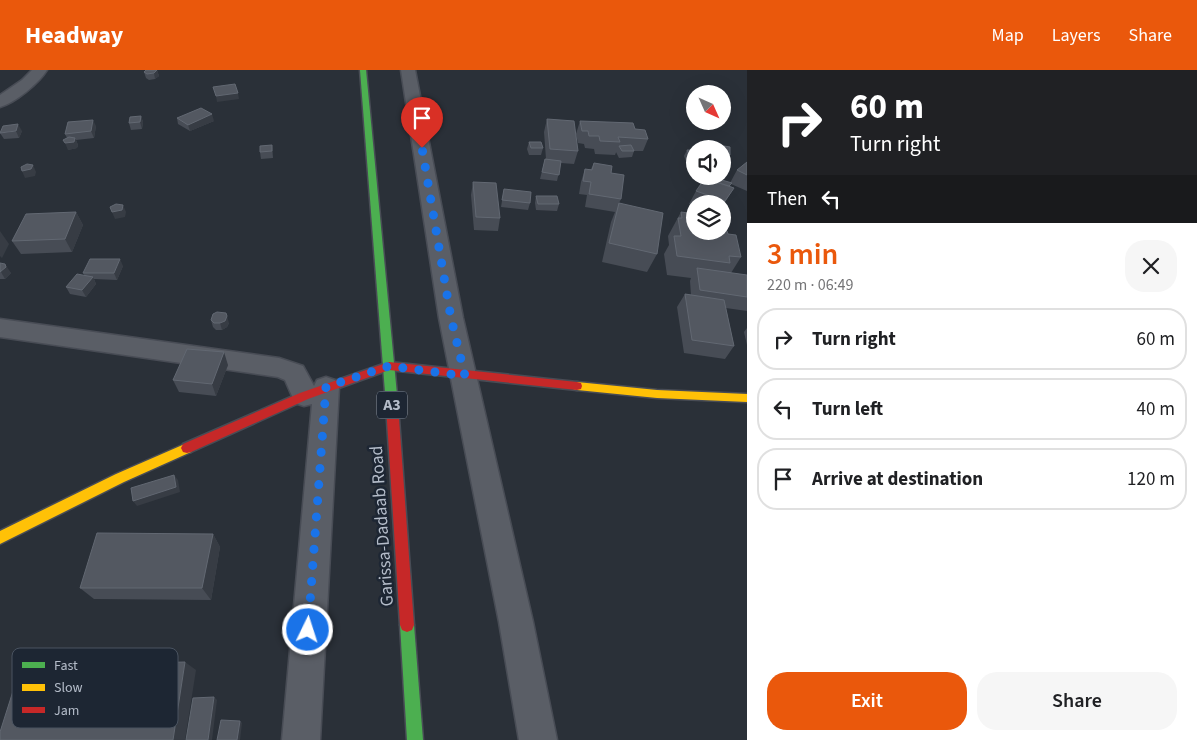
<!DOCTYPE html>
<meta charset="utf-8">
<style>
:root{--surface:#fff;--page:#f6f6f6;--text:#202124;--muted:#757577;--line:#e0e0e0;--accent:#ea580c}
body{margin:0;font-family:"Source Sans 3",sans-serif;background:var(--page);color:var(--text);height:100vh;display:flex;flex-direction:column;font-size:19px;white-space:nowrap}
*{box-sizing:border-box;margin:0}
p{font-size:16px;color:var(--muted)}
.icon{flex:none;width:28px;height:28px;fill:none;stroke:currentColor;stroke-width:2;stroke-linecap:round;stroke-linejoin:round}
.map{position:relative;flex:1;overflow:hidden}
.sheet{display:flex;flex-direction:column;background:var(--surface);width:450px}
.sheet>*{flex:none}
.hud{background:#202124;color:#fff;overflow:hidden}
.needle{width:32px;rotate:135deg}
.buttons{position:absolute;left:686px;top:15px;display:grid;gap:10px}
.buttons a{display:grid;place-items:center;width:45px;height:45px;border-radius:50%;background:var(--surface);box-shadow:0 5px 20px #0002;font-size:25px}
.pin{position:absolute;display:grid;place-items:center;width:42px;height:42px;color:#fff;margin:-51px -21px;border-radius:50% 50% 50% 0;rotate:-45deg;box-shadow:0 0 5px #0007}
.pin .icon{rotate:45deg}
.me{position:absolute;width:55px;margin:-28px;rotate:4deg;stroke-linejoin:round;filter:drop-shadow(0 0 4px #0008)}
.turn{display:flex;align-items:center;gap:18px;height:105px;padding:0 20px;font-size:22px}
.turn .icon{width:65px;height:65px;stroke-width:2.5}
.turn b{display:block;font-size:35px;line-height:42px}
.then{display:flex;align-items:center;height:48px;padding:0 20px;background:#0003;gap:10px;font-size:19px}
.round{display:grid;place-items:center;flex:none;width:52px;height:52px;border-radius:20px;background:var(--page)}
.overview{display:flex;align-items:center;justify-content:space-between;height:85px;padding:0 20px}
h1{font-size:30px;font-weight:600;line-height:38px;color:var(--accent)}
.button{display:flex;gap:10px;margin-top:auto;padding:10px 20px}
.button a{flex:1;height:58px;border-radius:20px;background:var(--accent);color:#fff;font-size:20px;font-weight:600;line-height:58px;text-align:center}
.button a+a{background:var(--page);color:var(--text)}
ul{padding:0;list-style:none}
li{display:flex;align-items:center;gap:15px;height:62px;margin:0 10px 8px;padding:0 10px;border:2px solid var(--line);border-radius:20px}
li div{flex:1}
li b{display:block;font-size:19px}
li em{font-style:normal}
header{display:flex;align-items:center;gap:30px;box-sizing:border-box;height:70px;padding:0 25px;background:var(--accent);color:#fff}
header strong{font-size:24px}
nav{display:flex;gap:28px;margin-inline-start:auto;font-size:18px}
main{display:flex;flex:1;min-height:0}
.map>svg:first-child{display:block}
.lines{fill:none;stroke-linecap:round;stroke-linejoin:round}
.street-casing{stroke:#484c55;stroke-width:3}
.fast-casing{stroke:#484c55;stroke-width:3}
.slow-casing{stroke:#484c55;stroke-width:3}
.jam-casing{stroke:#484c55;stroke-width:3}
.street{fill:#5a5e66;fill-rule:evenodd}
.fast{fill:#4caf50;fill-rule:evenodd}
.slow{fill:#ffc107;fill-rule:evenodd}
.jam{fill:#c62828;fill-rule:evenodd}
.wall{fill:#474c55}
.shaded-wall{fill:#373c44}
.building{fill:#535861;stroke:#626872}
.route{stroke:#1a73e8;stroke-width:9;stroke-dasharray:0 16.2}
.labels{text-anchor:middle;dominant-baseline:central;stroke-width:5;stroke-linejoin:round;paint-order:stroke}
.shield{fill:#1d2633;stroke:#878f9c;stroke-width:1}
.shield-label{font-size:16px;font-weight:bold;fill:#b4bcc9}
.street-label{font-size:18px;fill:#b4bcc9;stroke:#1d2633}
.key{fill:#1d2633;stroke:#4a5360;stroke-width:1}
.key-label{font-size:14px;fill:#b4bcc9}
</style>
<header>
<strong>Headway</strong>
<nav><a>Map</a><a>Layers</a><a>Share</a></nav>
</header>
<main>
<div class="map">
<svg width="747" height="670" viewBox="0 0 747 670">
<rect width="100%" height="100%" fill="#2a3038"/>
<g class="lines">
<!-- street casing -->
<g class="street-casing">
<g id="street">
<path d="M32,0h15c-8,13 -32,33 -47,37v-12l22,-15z"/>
<polygon points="401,0 415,0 463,248 533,552 557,670 519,670 499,552 439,248"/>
<polygon points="0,249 279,288 303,296 314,316 317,310 326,307 335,310 339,317 320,670 282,670 312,334 304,336 295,333 285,310 278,307 0,267"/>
</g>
</g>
<!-- fast casing -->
<g class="fast-casing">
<g id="fast">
<polygon points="360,0 366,0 398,335 396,338 388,338 386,335"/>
<polygon points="407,548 412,550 414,555 423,670 407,670 400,555 402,550"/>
</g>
</g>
<!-- slow casing -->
<g class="slow-casing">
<g id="slow">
<polygon points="577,312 657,320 747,324 747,332 657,328 577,320 573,319 572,316 573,313"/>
<polygon points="187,373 191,374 193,378 191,382 124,412 0,474 0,461 116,404"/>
</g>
</g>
<!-- jam casing -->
<g class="jam-casing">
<g id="jam">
<polygon points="389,292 577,312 581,313 582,316 581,319 577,320 389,300 308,329 191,382 187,383 183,382 181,378 183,374 300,323"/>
<polygon points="392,330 396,332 398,335 414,555 412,560 407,562 402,560 400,555 386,335 388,332"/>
</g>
</g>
<!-- street -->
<use href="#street" class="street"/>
<!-- fast -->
<use href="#fast" class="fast"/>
<!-- slow -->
<use href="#slow" class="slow"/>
<!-- jam -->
<use href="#jam" class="jam"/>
</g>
<!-- wall -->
<g class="wall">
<polygon points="157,0 159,6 155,9 149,10 146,8 144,2"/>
<polygon points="141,46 143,52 142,59 131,60 129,53"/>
<polygon points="177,48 214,51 190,61 178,54"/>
<polygon points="547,49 578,81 574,94 561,93 557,111 540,109 545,89 546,89 544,62"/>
<polygon points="580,51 635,59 648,69 643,81 634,81 632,87 619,88 616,82 617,80 615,85 595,84 594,79 585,78 584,74 578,73 576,64"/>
<polygon points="96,56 94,68 76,70 78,75 77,78 68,80 67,68 65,64"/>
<polygon points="22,61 19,68 4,69 0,63"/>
<polygon points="529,72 543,78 541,85 529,85 527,79"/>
<polygon points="700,72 730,77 730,85 727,92 722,91 722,79 697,79"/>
<polygon points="272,75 273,88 261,89 260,82"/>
<polygon points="687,80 695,82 695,93 694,94 687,94 684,86"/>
<polygon points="747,92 747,121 731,114 730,116 734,118 722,137 722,134 695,134 695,136 689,134 696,121 730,113 737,100"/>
<polygon points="594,93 611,103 621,129 619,133 657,184 647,202 602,192 611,152 615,142 585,137 587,125 579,124 581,112 585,99 591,99"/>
<polygon points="473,112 500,148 498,161 474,160 471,125"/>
<polygon points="504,119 530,133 528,140 501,137"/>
<polygon points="536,126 559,134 557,141 536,140 535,133"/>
<polygon points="76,142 83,155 72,182 21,184 12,171"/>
<polygon points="681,142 695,161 728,164 741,187 731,203 747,205 747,241 726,238 734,276 725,289 684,283 677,237 685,224 691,225 690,211 691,208 667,205 664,184 669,175 668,166"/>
<polygon points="0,193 11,203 5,209 0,209"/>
<polygon points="123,196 117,210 94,209 96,214 86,227 70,224 66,217 85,206 83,203"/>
<polygon points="211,250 229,253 227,257 222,260 216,260 213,257"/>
<polygon points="747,258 747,275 744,262"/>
<polygon points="228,295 216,326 179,322 173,310"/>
<polygon points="213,464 220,477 211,530 94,529 80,518"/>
</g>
<!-- shaded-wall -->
<g class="shaded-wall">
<polygon points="157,0 159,6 155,9 154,3"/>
<polygon points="238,23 239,29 217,32 216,26"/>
<polygon points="212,44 214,51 190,61 188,55"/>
<polygon points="141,46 143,52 142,59 140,52"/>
<polygon points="93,50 96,56 94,68 91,61"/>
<polygon points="18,54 22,61 19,68 16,61"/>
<polygon points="75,68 78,75 77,78 68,80 65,73"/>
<polygon points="33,95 36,102 35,106 25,108 22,101"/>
<polygon points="123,135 126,142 125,147 115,149 112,142"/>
<polygon points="76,142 83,155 72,182 65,169"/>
<polygon points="0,161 9,174 2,188 0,186"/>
<polygon points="120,189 123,196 117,210 114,203"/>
<polygon points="5,194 11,203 5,209 1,202"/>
<polygon points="93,207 96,214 86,227 82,220"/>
<polygon points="227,246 229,253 227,257 222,260 220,253"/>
<polygon points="224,282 228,295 216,326 212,314"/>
<polygon points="174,405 178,410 180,422 137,436 133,431"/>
<polygon points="213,464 220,477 211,530 202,518"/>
<polygon points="185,592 196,600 185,670 173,670"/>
<polygon points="214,627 217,630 212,670 208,670"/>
<polygon points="240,651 242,653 240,670 237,670"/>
</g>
<!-- building -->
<g class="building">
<polygon points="146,0 157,0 154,3 147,4 144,2"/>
<polygon points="235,14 238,23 216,26 213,17"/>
<polygon points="201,38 212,44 188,55 177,48"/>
<polygon points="141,46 140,52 129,53 130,47"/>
<polygon points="547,49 574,51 578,81 550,79"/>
<polygon points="93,50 91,61 65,64 68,52"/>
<polygon points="580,51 633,53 635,59 645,60 648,69 618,67 620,72 600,71 599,66 589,66 588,61 582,61"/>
<polygon points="18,54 16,61 0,63 3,56"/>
<polygon points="69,67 75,68 74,72 65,73 63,70"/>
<polygon points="529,72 541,72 543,78 531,78"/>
<polygon points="700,72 730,77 730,85 722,84 722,79 700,79"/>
<polygon points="272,75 272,81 260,82 260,76"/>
<polygon points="631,75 634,81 622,81 619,76"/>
<polygon points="687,80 694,80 695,82 695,88 690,88"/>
<polygon points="545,89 561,91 559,105 542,102"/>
<polygon points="747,92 747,105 737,100"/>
<polygon points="594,93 612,96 611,103 624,105 621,129 589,124 591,112 583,111 585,99 592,100"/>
<polygon points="27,94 33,95 31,99 22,101 21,97"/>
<polygon points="705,108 734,118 725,131 696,121"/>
<polygon points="715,108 732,113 729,116 713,111"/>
<polygon points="473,112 496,113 500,148 476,147"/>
<polygon points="504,119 531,122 530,133 502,130"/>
<polygon points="536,126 557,126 559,134 538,134"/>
<polygon points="619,133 663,143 657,184 609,173"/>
<polygon points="116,134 123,135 122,140 112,142 110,137"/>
<polygon points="76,142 65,169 12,171 26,144"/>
<polygon points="681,142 695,144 695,161 722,161 722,160 727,161 728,164 736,165 741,187 729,186 730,193 677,186 674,166 681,166 678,148 682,148"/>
<polygon points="90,189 120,189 114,203 83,203"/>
<polygon points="0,193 5,194 6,197 0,202"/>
<polygon points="697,198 747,205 747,227 700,220"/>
<polygon points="77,204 93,207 82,220 66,217"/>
<polygon points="685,224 724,230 734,276 692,270"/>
<polygon points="217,242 226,243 227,246 225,251 220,253 214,253 211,250 213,244"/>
<polygon points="187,279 224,282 212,314 173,310"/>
<polygon points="174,405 176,417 133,431 131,418"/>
<polygon points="97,463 213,464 202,518 80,518"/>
<polygon points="185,592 173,670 0,670 0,662 21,596"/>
<polygon points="214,627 208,670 186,670 193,628"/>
<polygon points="221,650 240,651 237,670 217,670"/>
</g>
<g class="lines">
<!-- route -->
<polyline class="route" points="308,560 326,317 389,296 465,306 451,248 422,78"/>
</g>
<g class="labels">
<!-- shield labels -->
<rect class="shield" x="377" y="321.5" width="30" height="27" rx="4"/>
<g class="shield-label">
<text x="392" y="335">A3</text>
</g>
<!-- street labels -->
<g class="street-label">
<text transform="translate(382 456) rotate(-94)">Garissa-Dadaab Road</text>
</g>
</g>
<!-- legend -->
<rect x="12" y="578" width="166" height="80" rx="8" class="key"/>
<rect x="22" y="592" width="23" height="6" fill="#4caf50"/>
<rect x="22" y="614" width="23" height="7" fill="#ffc107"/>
<rect x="22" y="637" width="23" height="6" fill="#c62828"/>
<g class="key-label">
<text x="54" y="600">Fast</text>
<text x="54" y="622">Slow</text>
<text x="54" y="645">Jam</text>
</g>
</svg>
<div class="buttons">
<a><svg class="needle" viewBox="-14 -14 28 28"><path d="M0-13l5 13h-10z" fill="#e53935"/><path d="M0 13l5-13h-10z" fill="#757577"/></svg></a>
<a><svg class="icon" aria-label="sound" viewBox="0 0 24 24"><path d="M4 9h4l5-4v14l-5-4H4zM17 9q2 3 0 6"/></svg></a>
<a><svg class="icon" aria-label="layers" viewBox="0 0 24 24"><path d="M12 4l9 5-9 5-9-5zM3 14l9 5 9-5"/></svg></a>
</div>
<div class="pin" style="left:422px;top:78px;background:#d93025"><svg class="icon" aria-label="arrive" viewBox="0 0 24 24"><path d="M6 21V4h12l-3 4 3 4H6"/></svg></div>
<svg class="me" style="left:308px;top:560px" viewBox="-20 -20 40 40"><circle r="17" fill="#1a73e8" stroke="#fff" stroke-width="3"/><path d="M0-11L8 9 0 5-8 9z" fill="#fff"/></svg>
</div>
<section class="sheet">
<div class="hud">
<div class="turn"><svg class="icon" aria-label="right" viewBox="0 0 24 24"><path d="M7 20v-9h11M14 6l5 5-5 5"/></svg><div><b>60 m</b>Turn right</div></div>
<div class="then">Then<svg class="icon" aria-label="left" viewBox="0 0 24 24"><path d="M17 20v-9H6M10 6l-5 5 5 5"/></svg></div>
</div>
<div class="overview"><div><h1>3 min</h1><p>220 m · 06:49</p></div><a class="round"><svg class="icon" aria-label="close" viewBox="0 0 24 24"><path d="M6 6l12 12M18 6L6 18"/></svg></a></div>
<ul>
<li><svg class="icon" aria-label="right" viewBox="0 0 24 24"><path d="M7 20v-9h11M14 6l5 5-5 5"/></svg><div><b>Turn right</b></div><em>60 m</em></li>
<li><svg class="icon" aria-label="left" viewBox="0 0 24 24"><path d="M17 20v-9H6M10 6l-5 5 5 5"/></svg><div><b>Turn left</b></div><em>40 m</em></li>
<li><svg class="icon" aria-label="arrive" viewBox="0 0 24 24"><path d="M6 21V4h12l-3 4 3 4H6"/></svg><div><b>Arrive at destination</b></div><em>120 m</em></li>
</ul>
<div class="button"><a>Exit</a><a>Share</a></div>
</section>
</main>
